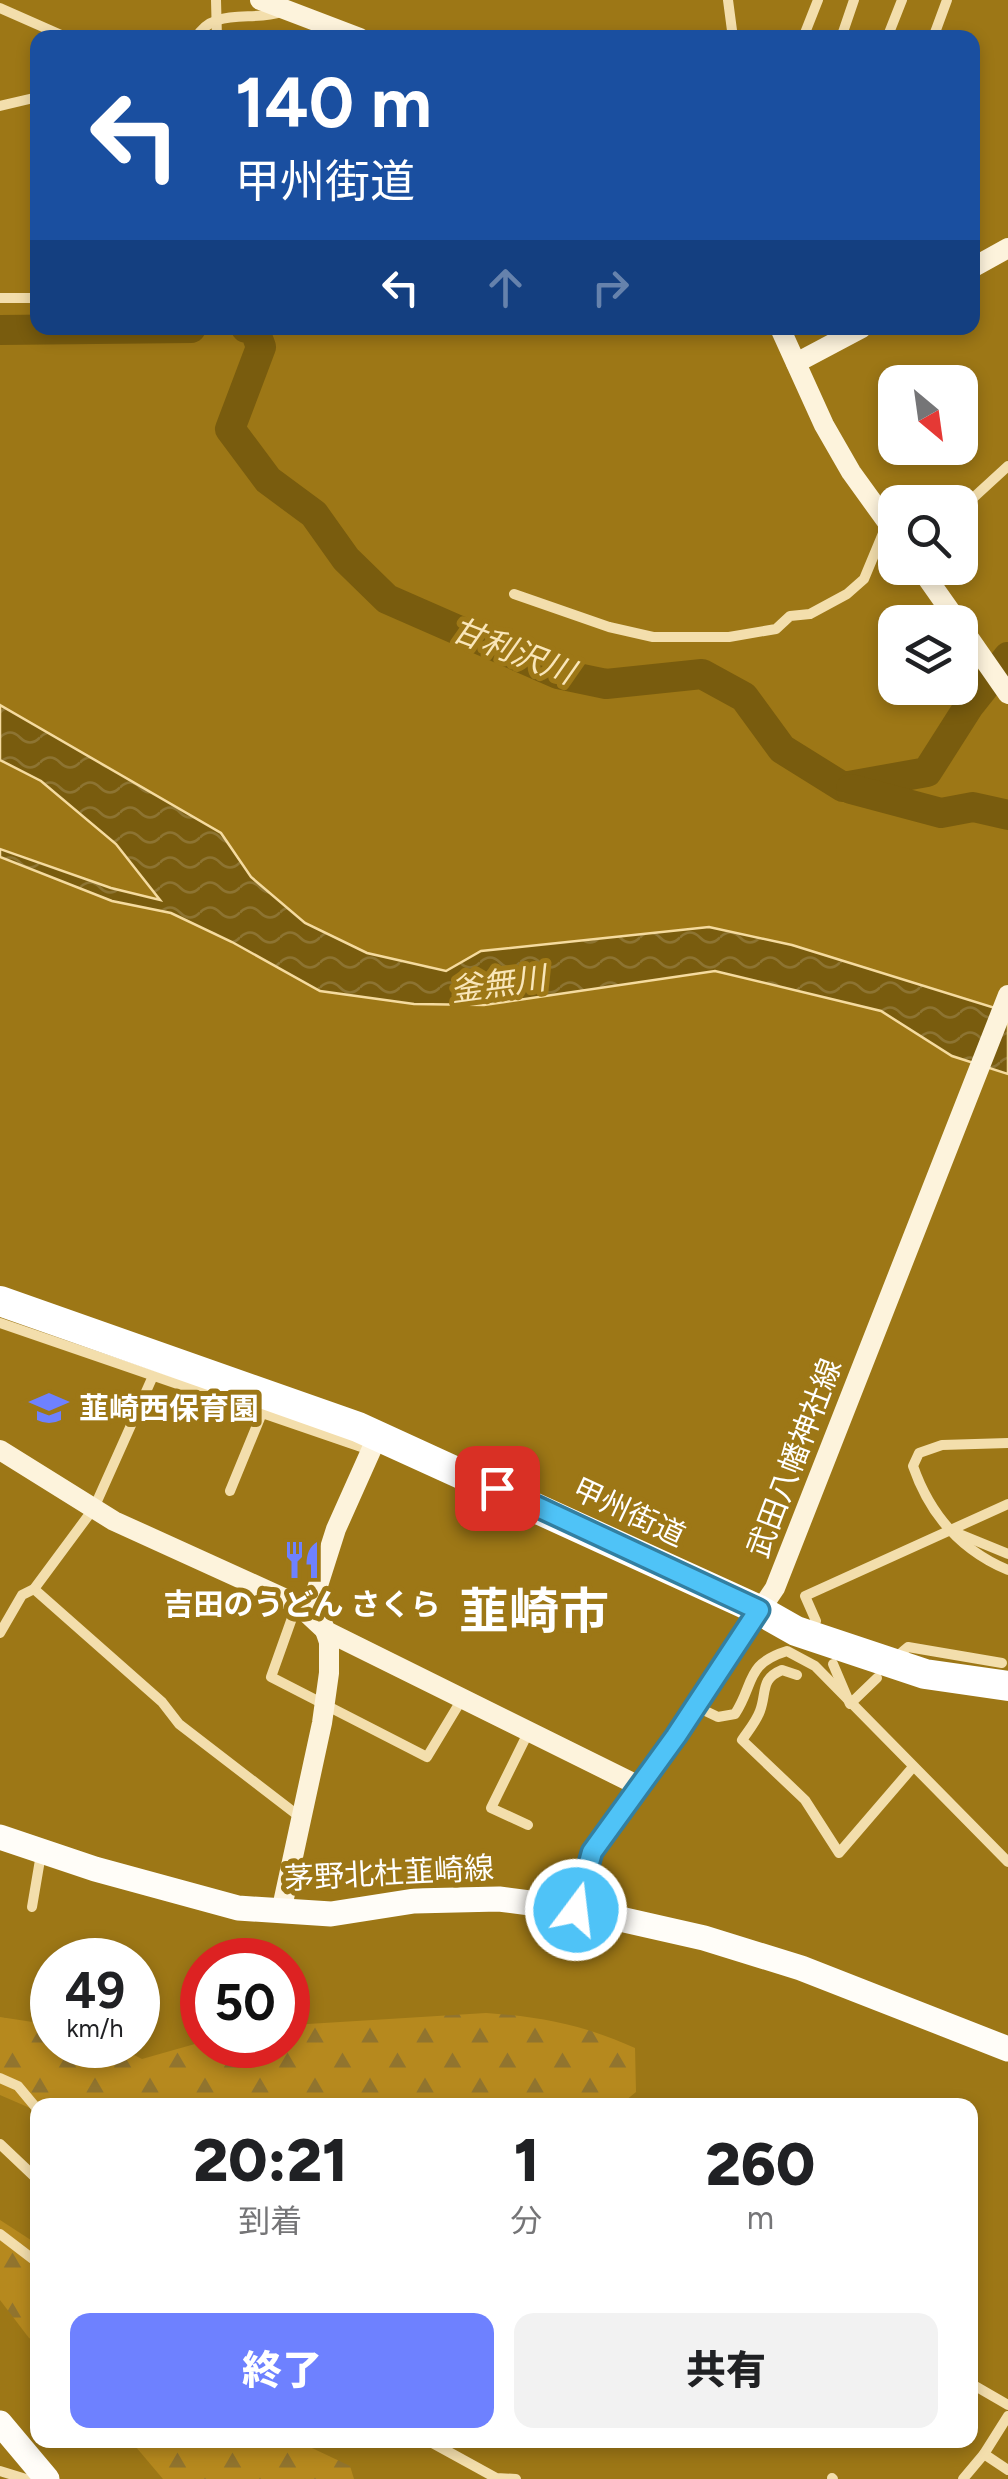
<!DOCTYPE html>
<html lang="ja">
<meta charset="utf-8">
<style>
:root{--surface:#fff;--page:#f2f2f2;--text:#202124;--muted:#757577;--accent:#6e81ff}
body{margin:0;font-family:Figtree,"Noto Sans JP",sans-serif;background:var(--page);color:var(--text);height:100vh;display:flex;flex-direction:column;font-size:38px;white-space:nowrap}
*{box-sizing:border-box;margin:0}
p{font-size:32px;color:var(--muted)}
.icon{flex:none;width:55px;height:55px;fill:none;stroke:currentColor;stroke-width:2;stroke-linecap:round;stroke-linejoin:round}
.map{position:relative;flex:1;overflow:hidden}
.panel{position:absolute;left:30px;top:2098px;width:948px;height:350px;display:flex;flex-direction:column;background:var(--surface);border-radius:20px;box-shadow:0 5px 15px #0003}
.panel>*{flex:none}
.top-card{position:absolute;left:30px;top:30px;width:950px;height:305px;border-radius:20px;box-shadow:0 5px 15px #0003;background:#1a4fa0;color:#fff;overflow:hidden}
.needle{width:65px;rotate:151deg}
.fabs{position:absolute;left:878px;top:365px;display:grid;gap:20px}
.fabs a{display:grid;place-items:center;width:100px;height:100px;border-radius:20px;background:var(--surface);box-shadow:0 5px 15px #0003;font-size:50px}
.speed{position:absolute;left:30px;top:1938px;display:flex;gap:20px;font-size:50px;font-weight:700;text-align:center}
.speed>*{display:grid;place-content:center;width:130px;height:130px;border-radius:50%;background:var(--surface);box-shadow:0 5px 15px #0003;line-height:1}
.speed small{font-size:25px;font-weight:400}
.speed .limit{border:15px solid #d22;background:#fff;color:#111}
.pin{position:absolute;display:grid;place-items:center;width:85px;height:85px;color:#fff;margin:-42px;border-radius:20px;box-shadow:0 5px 15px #0006}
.me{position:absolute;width:110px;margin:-55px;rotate:15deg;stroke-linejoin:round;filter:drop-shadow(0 0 8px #0008)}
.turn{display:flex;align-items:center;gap:35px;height:210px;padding:0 40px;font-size:45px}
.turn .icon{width:130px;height:130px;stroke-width:2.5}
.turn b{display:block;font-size:70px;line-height:85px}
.lanes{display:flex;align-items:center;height:95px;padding:0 40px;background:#0003;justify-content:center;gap:50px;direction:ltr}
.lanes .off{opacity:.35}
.eta{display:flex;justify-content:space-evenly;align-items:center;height:170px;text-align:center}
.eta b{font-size:60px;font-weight:800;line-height:70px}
.cta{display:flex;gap:20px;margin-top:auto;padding:20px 40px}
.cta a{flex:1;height:115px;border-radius:20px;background:var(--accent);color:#fff;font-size:40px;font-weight:800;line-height:115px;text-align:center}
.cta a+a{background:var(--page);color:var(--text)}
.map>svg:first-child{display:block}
.forest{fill:url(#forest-firs)}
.water{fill:url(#water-waves);stroke:#f5db9f;stroke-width:2.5}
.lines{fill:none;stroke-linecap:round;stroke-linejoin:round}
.river{stroke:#795c0e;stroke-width:30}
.street{stroke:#f3deac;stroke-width:10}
.secondary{stroke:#fdf3dc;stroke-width:20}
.primary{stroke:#fffdf8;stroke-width:25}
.highway{stroke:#fff;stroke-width:30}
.route-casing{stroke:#337fa1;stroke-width:25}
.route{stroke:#4fc3f7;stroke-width:18}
.labels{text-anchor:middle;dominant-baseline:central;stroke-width:10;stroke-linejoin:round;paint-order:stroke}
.poi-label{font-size:30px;font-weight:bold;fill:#fff;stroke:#9d7716;text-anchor:start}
.street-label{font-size:30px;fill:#fff;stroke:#9d7716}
.water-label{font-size:32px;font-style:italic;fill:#f9e6b9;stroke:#9d7716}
.town-label{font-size:50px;font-weight:bold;fill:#fff;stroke:#9d7716}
</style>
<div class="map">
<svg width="1008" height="2479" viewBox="0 0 1008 2479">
<defs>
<pattern id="forest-firs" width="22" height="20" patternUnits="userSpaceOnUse" patternTransform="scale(2.5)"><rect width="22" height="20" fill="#b6891e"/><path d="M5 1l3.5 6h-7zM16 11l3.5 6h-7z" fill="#91742e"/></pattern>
<pattern id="water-waves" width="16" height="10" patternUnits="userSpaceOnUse" patternTransform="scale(2.5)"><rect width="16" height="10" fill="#795c0e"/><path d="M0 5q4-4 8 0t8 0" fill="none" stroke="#8d7432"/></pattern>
</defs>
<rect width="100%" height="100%" fill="#9d7716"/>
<!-- forest -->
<g class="forest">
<path d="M486,2013c56,4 98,12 149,35l1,44 -16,13h-277l-26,-6 -11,6h-268l-1,6 -37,-16v-78l52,8v20h62l28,14 60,-17v3h86v-18l20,-3z"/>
<polygon points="0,2220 37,2244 37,2342 29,2338 0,2300"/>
<polygon points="130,2440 295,2440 350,2466 354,2479 163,2479"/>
</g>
<!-- water -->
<polygon class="water" points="0,705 221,833 251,877 305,923 367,953 446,971 481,951 709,927 792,945 1008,1012 1008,1074 952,1056 881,1011 715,971 484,1005 414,1004 320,991 232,942 171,913 112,901 0,857 0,849 111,888 160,900 116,844 41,781 0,760"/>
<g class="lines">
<!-- river -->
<g class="river">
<polyline points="246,328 254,328 261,347 230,429 268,480 314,514 346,559 387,599 558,674 606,684 702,674 744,697 782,749 843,787 927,772 969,706 1008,657"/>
<polyline points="0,330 191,328"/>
<polyline points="851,789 941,813 973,807 1008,815"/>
</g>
<!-- street -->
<g class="street">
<polyline points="216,0 217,38"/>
<polyline points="728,0 733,38"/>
<polyline points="0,8 68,38"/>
<path d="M196,38c16,-31 56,-16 85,-26"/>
<polyline points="803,38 818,0"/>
<polyline points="841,38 854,0"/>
<polyline points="887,38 902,0"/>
<polyline points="933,38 947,0"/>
<polyline points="0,106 38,97"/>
<polyline points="0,298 38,298"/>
<polyline points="960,510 1008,466"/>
<polyline points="514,594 609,627 653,637 729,637 776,629 790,616 810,614 847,594 864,579 884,531"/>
<polyline points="0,1323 370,1450"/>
<path d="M1008,1443l-66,2 -23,8 -6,13c17,49 47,84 95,104"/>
<polyline points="230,1491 262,1413"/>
<polyline points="957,1533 1008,1554"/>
<polyline points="34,1589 162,1702 179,1724 300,1817"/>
<polyline points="297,1604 271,1677 427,1757 462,1699"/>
<polyline points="816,1621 805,1596 1008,1504"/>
<polyline points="0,1633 22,1595 34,1589 94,1508 153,1376"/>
<polyline points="902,1652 908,1647 1002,1663"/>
<polyline points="833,1664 850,1704 877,1678"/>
<path d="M797,1675l-15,-5c-22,9 -15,22 -22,41 -4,11 -12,20 -18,29l63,60 34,53 74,-86"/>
<path d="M695,1706l23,11 17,-3c20,-31 10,-50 52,-63l28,15 193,196"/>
<polyline points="528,1825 491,1808 528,1733"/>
<polyline points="32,1907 41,1854"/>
<polyline points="0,2078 18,2086 38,2110"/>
<polyline points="0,2144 38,2180"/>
<polyline points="0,2234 38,2263"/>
<polyline points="970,2383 1008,2405"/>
<polyline points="427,2440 496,2478 516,2479"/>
<polyline points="984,2454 1008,2470"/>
<polyline points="0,2471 26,2479"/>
<polyline points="832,2478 833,2479"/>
<polyline points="963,2479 984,2454 1008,2416"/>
</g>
<!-- secondary -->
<g class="secondary">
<polyline points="260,0 360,38"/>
<polyline points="972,268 1008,248"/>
<polyline points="780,328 824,425 851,472 895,533"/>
<polyline points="796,363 862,328"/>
<polyline points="920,568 958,622"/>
<polyline points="960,625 1008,694"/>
<polyline points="0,1450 114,1521 297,1604 326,1631 639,1786"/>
<polyline points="576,1909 592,1851 675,1736 775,1588 1008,995"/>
<polyline points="281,1912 322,1723 329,1673 329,1642 314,1598 336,1529 378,1435"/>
</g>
<!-- primary -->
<g class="primary">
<polyline points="0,1837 95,1869 238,1908 331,1914 414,1901 499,1899 576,1909 704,1938 801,1968 1008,2049"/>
<polyline points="0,2423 47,2479"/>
</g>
<!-- highway -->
<polyline class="highway" points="0,1301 358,1427 759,1610 796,1631 925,1674 1008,1686"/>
</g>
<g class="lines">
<!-- route casing -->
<g class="route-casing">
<polyline id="route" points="497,1488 759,1610 676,1736 592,1852 576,1910"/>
</g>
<!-- route -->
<use href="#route" class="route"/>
</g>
<!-- icons -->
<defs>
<g id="school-bare" transform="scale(3)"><path d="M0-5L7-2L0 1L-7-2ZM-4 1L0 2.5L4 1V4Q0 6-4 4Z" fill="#6e81ff" stroke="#9d7716" stroke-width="2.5" paint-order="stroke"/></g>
<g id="restaurant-bare" transform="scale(3)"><path d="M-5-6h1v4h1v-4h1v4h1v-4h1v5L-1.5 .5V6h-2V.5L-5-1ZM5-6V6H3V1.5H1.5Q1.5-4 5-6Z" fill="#6e81ff" stroke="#9d7716" stroke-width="2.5" paint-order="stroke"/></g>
</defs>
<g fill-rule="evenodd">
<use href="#school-bare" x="49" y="1408"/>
<use href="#restaurant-bare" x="302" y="1560"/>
</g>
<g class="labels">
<!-- poi labels -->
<g class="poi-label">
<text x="79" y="1408">韮崎西保育園</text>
<text x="302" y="1604" text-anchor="middle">吉田のうどん さくら</text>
</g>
<!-- street labels -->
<g class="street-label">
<text transform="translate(794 1458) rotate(-69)">武田八幡神社線</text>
<text transform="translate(629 1512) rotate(25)">甲州街道</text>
<text transform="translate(389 1873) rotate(-3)">茅野北杜韮崎線</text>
</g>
<!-- water labels -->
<g class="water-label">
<text transform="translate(513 651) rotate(21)">甘利沢川</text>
<text transform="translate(498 984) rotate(-8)">釜無川</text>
</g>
<!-- town labels -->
<g class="town-label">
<text x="534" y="1611">韮崎市</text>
</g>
</g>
</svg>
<div class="fabs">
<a><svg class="needle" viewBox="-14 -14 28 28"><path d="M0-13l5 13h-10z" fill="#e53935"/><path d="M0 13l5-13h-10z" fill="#757577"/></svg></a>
<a><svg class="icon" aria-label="search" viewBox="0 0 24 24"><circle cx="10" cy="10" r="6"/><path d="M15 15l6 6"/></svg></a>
<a><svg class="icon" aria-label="layers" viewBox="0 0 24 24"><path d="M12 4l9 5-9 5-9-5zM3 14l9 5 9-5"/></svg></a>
</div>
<div class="speed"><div>49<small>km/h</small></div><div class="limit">50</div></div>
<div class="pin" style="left:497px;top:1488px;background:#d93025"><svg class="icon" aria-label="arrive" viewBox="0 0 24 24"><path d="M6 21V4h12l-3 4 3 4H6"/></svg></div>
<svg class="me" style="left:576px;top:1910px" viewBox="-20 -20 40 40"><circle r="17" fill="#4fc3f7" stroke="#fff" stroke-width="3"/><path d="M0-11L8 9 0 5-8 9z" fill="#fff"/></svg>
<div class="top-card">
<div class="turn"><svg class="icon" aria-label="left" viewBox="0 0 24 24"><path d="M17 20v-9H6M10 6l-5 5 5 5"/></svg><div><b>140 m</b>甲州街道</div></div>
<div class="lanes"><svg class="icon" aria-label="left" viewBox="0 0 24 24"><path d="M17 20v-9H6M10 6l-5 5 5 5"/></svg><svg class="icon off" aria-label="ahead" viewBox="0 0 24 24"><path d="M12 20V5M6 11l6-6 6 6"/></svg><svg class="icon off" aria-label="right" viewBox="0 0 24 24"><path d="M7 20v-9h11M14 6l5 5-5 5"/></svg></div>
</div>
<section class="panel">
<div class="eta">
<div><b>20:21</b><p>到着</p></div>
<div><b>1</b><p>分</p></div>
<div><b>260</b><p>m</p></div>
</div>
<div class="cta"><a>終了</a><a>共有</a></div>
</section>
</div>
